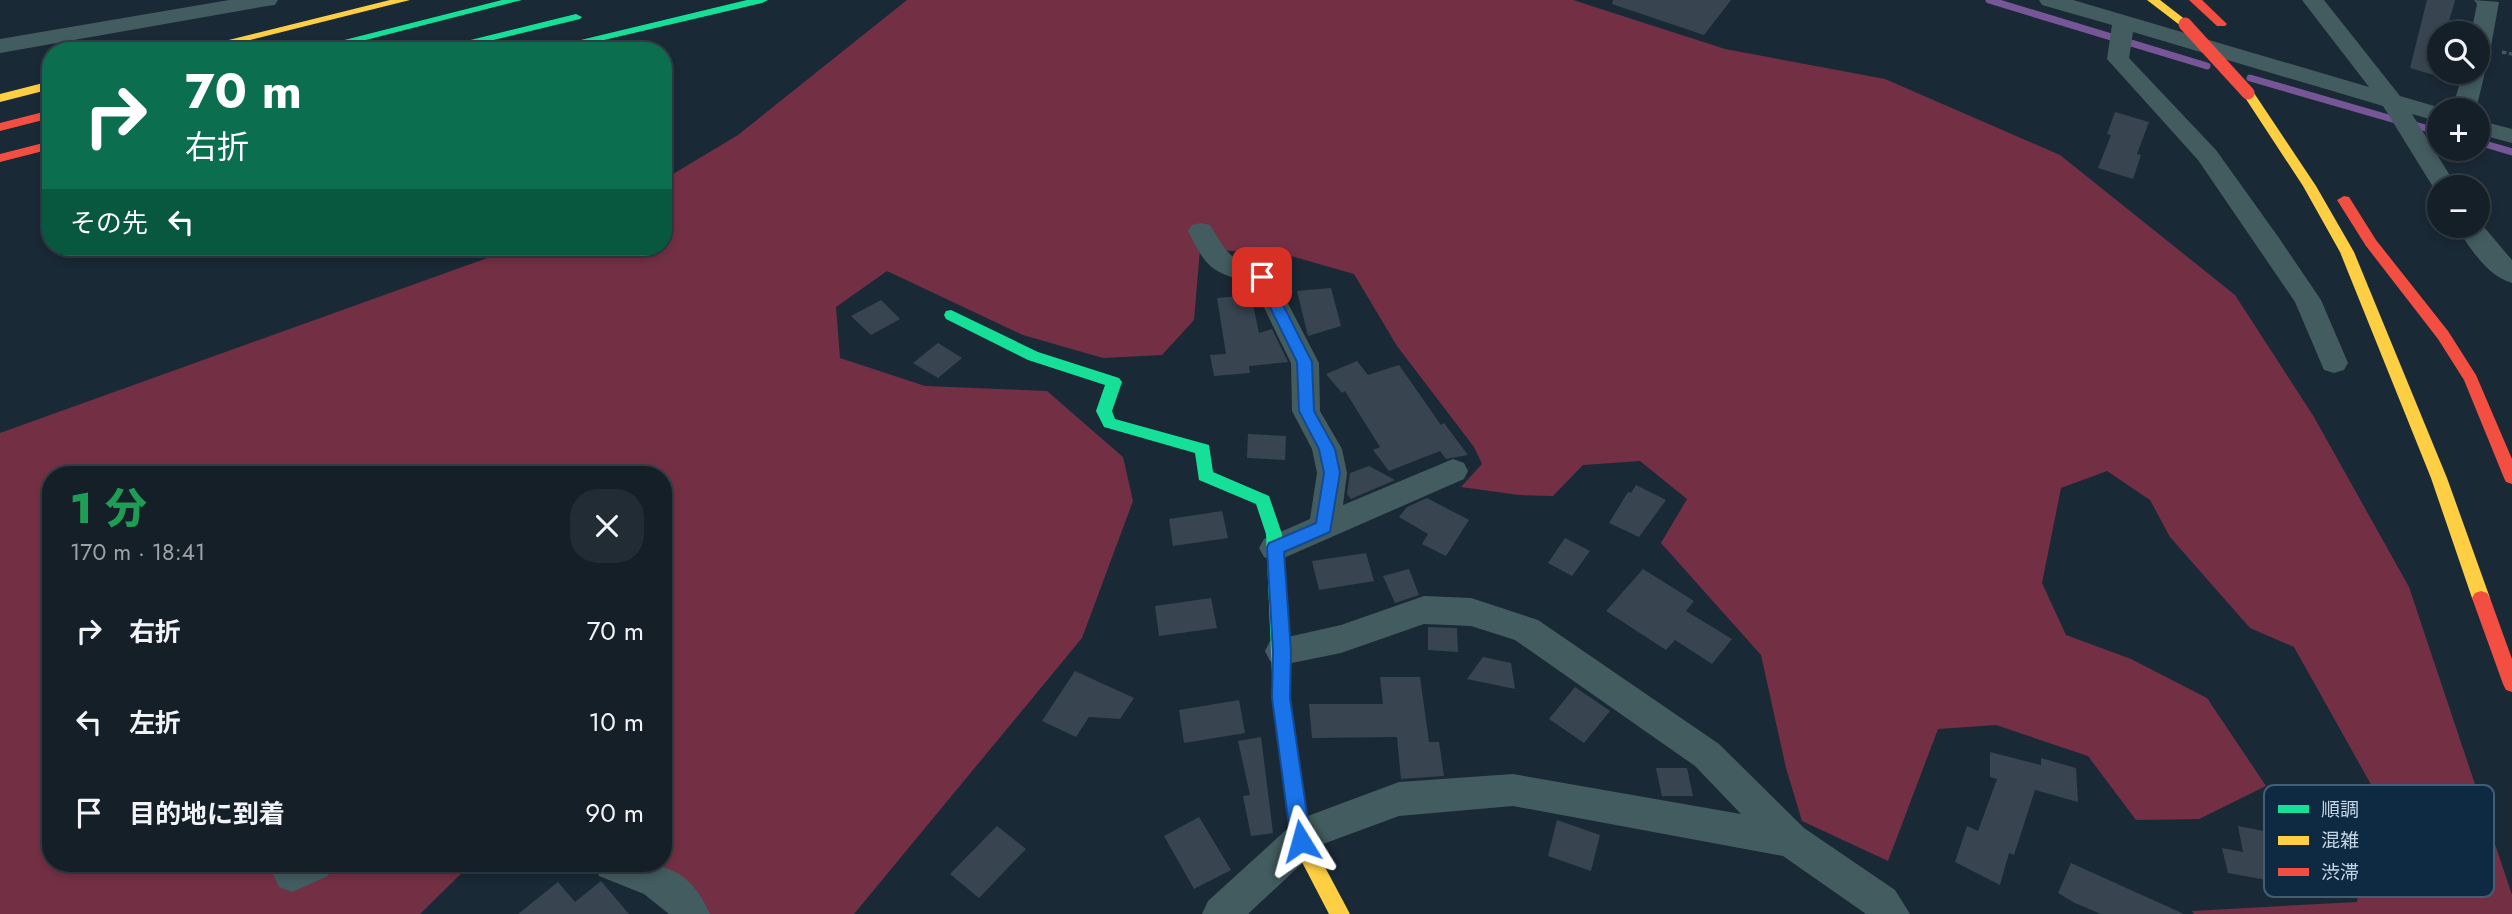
<!DOCTYPE html>
<html lang="ja">
<meta charset="utf-8">
<style>
:root{--surface:#141f28;--page:#212c34;--text:#f1f3f6;--muted:#9da2a8;--line:#333d45}
body{margin:0;font-family:Jost,"Noto Sans JP",sans-serif;background:var(--page);color:var(--text);height:100vh;display:flex;flex-direction:column;font-size:26px;white-space:nowrap}
*{box-sizing:border-box;margin:0}
p{font-size:23px;color:var(--muted)}
.icon{flex:none;width:38px;height:38px;fill:none;stroke:currentColor;stroke-width:2;stroke-linecap:round;stroke-linejoin:round}
.map{position:relative;flex:1;overflow:hidden}
.panel{position:absolute;left:42px;top:466px;width:630px;height:406px;display:flex;flex-direction:column;background:var(--surface);border-radius:28px;box-shadow:0 4px 10px #0003,0 0 0 2px var(--line)}
.panel>*{flex:none}
.top-card{position:absolute;left:42px;top:42px;width:630px;height:214px;border-radius:28px;box-shadow:0 4px 10px #0003,0 0 0 2px var(--line);background:#0b6e4f;color:#fff;overflow:hidden}
.fabs{position:absolute;left:2427px;top:21px;display:grid;gap:14px}
.fabs a{display:grid;place-items:center;width:63px;height:63px;border-radius:50%;background:var(--surface);box-shadow:0 4px 10px #0003,0 0 0 2px var(--line);font-size:35px}
.pin{position:absolute;display:grid;place-items:center;width:60px;height:60px;color:#fff;margin:-30px;border-radius:14px;box-shadow:0 4px 10px #0006}
.me{position:absolute;width:77px;margin:-38px;rotate:352deg;stroke-linejoin:round;filter:drop-shadow(0 0 5px #0008)}
.turn{display:flex;align-items:center;gap:24px;height:147px;padding:0 28px;font-size:32px}
.turn .icon{width:91px;height:91px;stroke-width:2.5}
.turn b{display:block;font-size:49px;line-height:60px}
.then{display:flex;align-items:center;height:66px;padding:0 28px;background:#0003;gap:14px;font-size:26px}
.round{display:grid;place-items:center;flex:none;width:74px;height:74px;border-radius:28px;background:var(--page)}
.headline{display:flex;align-items:center;justify-content:space-between;height:119px;padding:0 28px}
h1{font-size:42px;font-weight:800;line-height:52px;color:#1e9e55}
ul{padding:0;list-style:none}
li{display:flex;align-items:center;gap:21px;height:91px;padding:0 28px}
li div{flex:1}
li b{display:block;font-size:26px}
li em{font-style:normal}
.map>svg:first-child{display:block}
.forest{fill:#733044}
.lines{fill:none;stroke-linecap:round;stroke-linejoin:round}
.stream{stroke:#775697;stroke-width:7}
.building{fill:#384550}
.path{stroke:#45595d;stroke-width:3.5;stroke-dasharray:4.5 2.5;stroke-linecap:butt}
.street{fill:#425c5f;fill-rule:evenodd}
.fast{fill:#16e098;fill-rule:evenodd}
.slow{fill:#ffcf43;fill-rule:evenodd}
.jam{fill:#f24e42;fill-rule:evenodd}
.jam-bridge{stroke:#f24e42;stroke-width:13}
.route{fill:#1a73e8;stroke:#114b97;stroke-width:2}
.key{fill:#0e2a42;stroke:#455d73;stroke-width:2}
.key-label{font-size:19px;fill:#c4d5e4}
</style>
<div class="map">
<svg width="2512" height="914" viewBox="0 0 2512 914">
<rect width="100%" height="100%" fill="#1a2936"/>
<!-- forest -->
<polygon class="forest" points="907,0 1573,0 1725,49 1885,79 2060,155 2235,295 2314,417 2409,587 2512,895 2512,914 2194,914 2192,911 2357,902 2378,797 2294,647 2250,628 2170,537 2150,500 2107,471 2061,488 2042,583 2066,635 2131,659 2207,698 2266,786 2199,819 2136,820 2088,756 1996,725 1938,729 1888,861 1802,821 1786,768 1761,655 1661,543 1687,499 1640,461 1583,465 1553,496 1519,495 1461,487 1482,464 1474,447 1397,346 1354,274 1284,254 1200,249 1194,320 1162,355 1103,358 1023,335 887,271 836,307 840,358 925,386 1047,391 1123,457 1133,501 1082,638 854,914 682,914 598,863 663,863 663,474 51,474 51,863 472,863 420,914 0,914 0,433 518,247 663,247 663,180 738,135"/>
<g class="lines">
<!-- stream -->
<g class="stream">
<polyline points="1989,0 2207,66"/>
<polyline points="2250,78 2399,121"/>
<polyline points="2411,124 2440,132"/>
<polyline points="2478,142 2512,152"/>
</g>
</g>
<!-- building -->
<g class="building">
<polygon points="1613,0 1731,0 1704,35 1612,4"/>
<polygon points="2427,0 2455,0 2446,33 2440,33 2440,55 2434,75 2410,68"/>
<polygon points="2115,112 2149,122 2137,154 2141,155 2133,179 2098,168 2111,135 2107,134"/>
<polygon points="1331,288 1341,326 1308,336 1297,291"/>
<polygon points="1251,295 1259,333 1272,329 1288,362 1249,366 1250,373 1214,376 1210,355 1226,354 1217,298"/>
<polygon points="881,300 900,319 871,335 851,316"/>
<polygon points="938,343 962,358 938,378 913,363"/>
<polygon points="1357,361 1368,375 1399,365 1441,425 1444,423 1468,455 1446,459 1440,451 1389,471 1373,450 1380,447 1345,391 1342,393 1326,374"/>
<polygon points="1248,434 1286,436 1285,460 1247,458"/>
<polygon points="1369,466 1395,480 1351,499 1347,494 1350,473"/>
<polygon points="1636,485 1666,500 1639,537 1609,523 1628,492 1631,493"/>
<polygon points="1427,498 1469,520 1446,556 1422,544 1428,534 1399,517 1407,507"/>
<polygon points="1222,511 1228,538 1173,546 1169,519"/>
<polygon points="1565,538 1590,551 1572,576 1548,563"/>
<polygon points="1366,553 1374,581 1319,590 1312,561"/>
<polygon points="1409,569 1419,595 1395,603 1383,576"/>
<polygon points="1643,569 1694,601 1686,611 1732,639 1712,664 1675,640 1666,650 1606,611"/>
<polygon points="1211,598 1217,628 1159,636 1155,606"/>
<polygon points="1428,627 1457,628 1458,652 1428,650"/>
<polygon points="1483,657 1511,663 1515,689 1467,679"/>
<polygon points="1075,671 1134,698 1120,719 1089,717 1076,737 1042,721"/>
<polygon points="1380,677 1420,677 1429,742 1439,742 1444,776 1401,779 1397,737 1312,738 1309,704 1383,704"/>
<polygon points="1575,687 1610,711 1584,743 1549,719"/>
<polygon points="1239,700 1245,733 1184,743 1179,710"/>
<polygon points="1261,737 1273,833 1251,836 1243,796 1250,795 1238,741"/>
<polygon points="1990,752 2041,765 2041,758 2076,768 2078,802 2035,790 2014,855 2009,853 2000,885 1955,862 1967,826 1978,831 1997,779 1990,777"/>
<polygon points="1656,768 1687,768 1693,796 1662,796"/>
<polygon points="1199,817 1231,870 1194,889 1164,836"/>
<polygon points="1557,820 1600,835 1591,871 1548,856"/>
<polygon points="997,826 1026,849 979,898 950,874"/>
<polygon points="2238,826 2269,832 2283,883 2228,873 2222,848 2243,852"/>
<polygon points="2071,863 2184,914 2101,914 2075,903 2058,893"/>
<polygon points="601,881 629,914 518,914 558,882 575,902"/>
</g>
<g class="lines">
<!-- path -->
<polyline class="path" points="2502,52 2512,54"/>
<!-- street -->
<g class="street">
<polygon points="229,0 278,0 275,5 267,6 0,53 0,39"/>
<polygon points="2039,0 2073,0 2369,87 2302,0 2324,0 2400,96 2448,110 2440,110 2440,122 2412,114 2457,187 2440,187 2440,194 2433,187 2383,106 2133,32 2129,58 2216,150 2279,238 2321,300 2348,363 2344,370 2334,373 2324,370 2295,302 2198,160 2107,59 2112,25 2042,5"/>
<polygon points="2474,0 2499,2 2489,57 2486,62 2478,64 2478,33 2471,33 2477,4"/>
<polygon points="2478,66 2485,72 2476,110 2452,110 2463,72 2478,72"/>
<polygon points="2478,120 2512,129 2512,143 2478,134"/>
<path d="M2478,220l34,40v23c-25,-7 -43,-36 -56,-57h22z"/>
<path d="M1201,223l9,2c22,36 20,34 61,46l48,92 1,48 22,38 5,24 -4,32 110,-46 11,4 4,8 -4,8 -178,78 -11,4 -11,-4 -5,-9 5,-9 46,-20 7,-46 -5,-24 -20,-38 -1,-48 -39,-80c-41,-11 -45,-14 -64,-52l4,-6z"/>
<polygon points="1424,596 1471,598 1538,620 1719,744 1804,828 1895,890 1910,914 1866,914 1783,856 1513,806 1399,816 1323,844 1248,914 1202,914 1208,901 1297,820 1399,782 1513,774 1741,814 1695,766 1515,640 1471,626 1424,624 1341,653 1282,665 1270,661 1265,651 1270,641 1341,625"/>
<polygon points="278,863 334,863 328,876 292,892 279,887 273,874"/>
<path d="M594,863c53,0 91,-7 116,51h-41l-25,-20 -45,-18z"/>
</g>
<!-- fast -->
<g class="fast">
<polygon points="502,0 522,0 323,51 301,51"/>
<polygon points="747,0 768,0 762,3 557,51 535,51"/>
<polygon points="576,14 582,17 580,19 448,51 426,51"/>
<polygon points="951,310 1038,352 1119,378 1122,382 1112,411 1115,419 1209,445 1213,472 1269,496 1282,534 1290,675 1287,680 1281,683 1275,680 1272,675 1266,534 1256,504 1199,480 1195,453 1104,427 1096,411 1105,385 1028,360 946,319 944,315 946,311"/>
</g>
<!-- slow -->
<g class="slow">
<polygon points="390,0 410,0 206,51 184,51"/>
<polygon points="2147,0 2160,0 2191,24 2189,26 2181,26"/>
<polygon points="51,81 51,89 0,102 0,94"/>
<polygon points="2248,89 2252,90 2316,186 2354,252 2447,478 2490,598 2487,603 2481,605 2475,603 2472,598 2431,478 2340,252 2303,186 2242,93"/>
<polygon points="1281,667 1287,670 1290,675 1290,698 1310,839 1350,914 1329,914 1291,841 1272,698 1272,675 1275,670"/>
</g>
<!-- jam -->
<g class="jam">
<polygon points="2189,0 2202,0 2227,24 2225,26 2217,26"/>
<polygon points="51,110 51,118 0,131 0,123"/>
<polygon points="51,141 51,149 0,162 0,154"/>
<polygon points="2344,196 2349,197 2376,240 2448,331 2476,375 2512,459 2512,484 2506,482 2504,478 2464,380 2438,339 2366,246 2337,200"/>
<polygon points="2481,591 2487,593 2490,598 2512,659 2512,692 2506,690 2503,684 2472,598 2475,593"/>
</g>
<!-- jam-bridge -->
<polyline class="jam-bridge" points="2185,24 2248,93"/>
</g>
<!-- route -->
<polygon class="route" points="1262,272 1269,277 1312,362 1314,411 1335,449 1340,473 1330,532 1284,552 1291,652 1290,698 1311,841 1308,847 1301,850 1294,847 1291,841 1272,698 1273,652 1267,548 1269,543 1316,523 1324,473 1319,449 1299,411 1297,362 1255,277"/>
<!-- legend -->
<rect x="2264" y="785" width="230" height="112" rx="10" class="key"/>
<rect x="2278" y="805" width="31" height="8" fill="#16e098"/>
<rect x="2278" y="836" width="31" height="9" fill="#ffcf43"/>
<rect x="2278" y="868" width="31" height="8" fill="#f24e42"/>
<g class="key-label">
<text x="2321" y="816">順調</text>
<text x="2321" y="847">混雑</text>
<text x="2321" y="879">渋滞</text>
</g>
</svg>
<div class="fabs">
<a><svg class="icon" aria-label="search" viewBox="0 0 24 24"><circle cx="10" cy="10" r="6"/><path d="M15 15l6 6"/></svg></a>
<a>+</a>
<a>−</a>
</div>
<div class="pin" style="left:1262px;top:277px;background:#d93025"><svg class="icon" aria-label="arrive" viewBox="0 0 24 24"><path d="M6 21V4h12l-3 4 3 4H6"/></svg></div>
<svg class="me" style="left:1301px;top:841px" viewBox="-20 -20 40 40"><path d="M0-17L14 15 0 8-14 15z" fill="#1a73e8" stroke="#fff" stroke-width="4"/></svg>
<div class="top-card">
<div class="turn"><svg class="icon" aria-label="right" viewBox="0 0 24 24"><path d="M7 20v-9h11M14 6l5 5-5 5"/></svg><div><b>70 m</b>右折</div></div>
<div class="then">その先<svg class="icon" aria-label="left" viewBox="0 0 24 24"><path d="M17 20v-9H6M10 6l-5 5 5 5"/></svg></div>
</div>
<section class="panel">
<div class="headline"><div><h1>1 分</h1><p>170 m · 18:41</p></div><a class="round"><svg class="icon" aria-label="close" viewBox="0 0 24 24"><path d="M6 6l12 12M18 6L6 18"/></svg></a></div>
<ul>
<li><svg class="icon" aria-label="right" viewBox="0 0 24 24"><path d="M7 20v-9h11M14 6l5 5-5 5"/></svg><div><b>右折</b></div><em>70 m</em></li>
<li><svg class="icon" aria-label="left" viewBox="0 0 24 24"><path d="M17 20v-9H6M10 6l-5 5 5 5"/></svg><div><b>左折</b></div><em>10 m</em></li>
<li><svg class="icon" aria-label="arrive" viewBox="0 0 24 24"><path d="M6 21V4h12l-3 4 3 4H6"/></svg><div><b>目的地に到着</b></div><em>90 m</em></li>
</ul>
</section>
</div>
